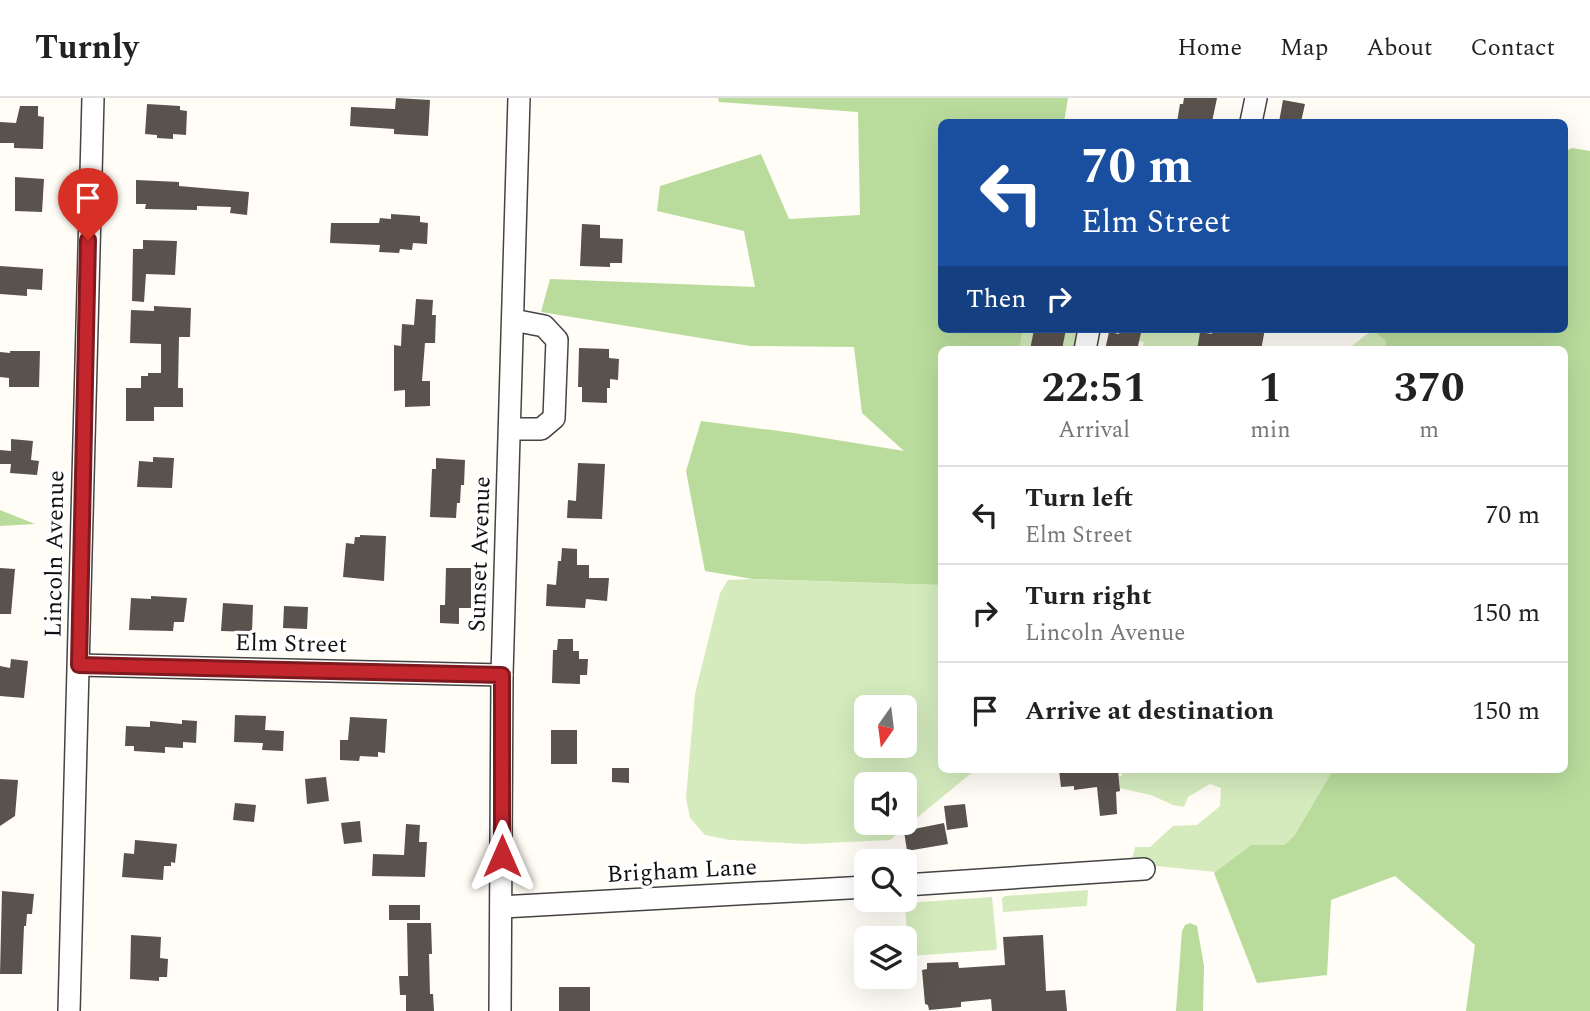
<!DOCTYPE html>
<style>
:root{--surface:#fff;--page:#f2f2f2;--text:#222;--muted:#767676;--line:#e0e0e0}
body{margin:0;font-family:Spectral,serif;background:var(--page);color:var(--text);height:100vh;display:flex;flex-direction:column;font-size:26px;white-space:nowrap}
*{box-sizing:border-box;margin:0}
p{font-size:23px;color:var(--muted)}
.icon{flex:none;width:38px;height:38px;fill:none;stroke:currentColor;stroke-width:2;stroke-linecap:round;stroke-linejoin:round}
.map{position:relative;flex:1;overflow:hidden}
.panel{position:absolute;left:938px;top:248px;width:630px;height:427px;display:flex;flex-direction:column;background:var(--surface);border-radius:10px;box-shadow:0 7px 28px #0002}
.panel>*{flex:none}
.guide{position:absolute;left:938px;top:21px;width:630px;height:214px;border-radius:10px;box-shadow:0 7px 28px #0002;background:#1a4fa0;color:#fff;overflow:hidden}
.needle{width:46px;rotate:194deg}
.controls{position:absolute;left:854px;top:597px;display:grid;gap:14px}
.controls a{display:grid;place-items:center;width:63px;height:63px;border-radius:10px;background:var(--surface);box-shadow:0 7px 28px #0002;font-size:35px}
.pin{position:absolute;display:grid;place-items:center;width:60px;height:60px;color:#fff;margin:-72px -30px;border-radius:50% 50% 50% 0;rotate:-45deg;box-shadow:0 0 7px #0007}
.pin .icon{rotate:45deg}
.me{position:absolute;width:77px;margin:-38px;rotate:0deg;stroke-linejoin:round;filter:drop-shadow(0 0 5px #0008)}
.turn{display:flex;align-items:center;gap:24px;height:147px;padding:0 28px;font-size:32px}
.turn .icon{width:91px;height:91px;stroke-width:2.5}
.turn b{display:block;font-size:49px;line-height:60px}
.then{display:flex;align-items:center;height:66px;padding:0 28px;background:#0003;gap:14px;font-size:26px}
.eta{display:flex;justify-content:space-evenly;align-items:center;height:119px;text-align:center}
.eta b{font-size:42px;font-weight:700;line-height:49px}
ul{padding:0;list-style:none}
li{display:flex;align-items:center;gap:21px;height:98px;padding:0 28px;border-top:2px solid var(--line)}
li div{flex:1}
li b{display:block;font-size:26px}
li em{font-style:normal}
header{display:flex;align-items:center;gap:42px;box-sizing:border-box;height:98px;padding:0 35px;background:var(--surface);border-bottom:2px solid var(--line)}
header strong{font-size:33px}
nav{display:flex;gap:38px;margin-inline-start:auto;font-size:24px}
.map>svg:first-child{display:block}
.green{fill:#d5ebbd;fill-rule:evenodd}
.forest{fill:#b9dc9c}
.building{fill:#5a524d}
.lines{fill:none;stroke-linecap:round;stroke-linejoin:round}
.minor-casing{stroke:#444;stroke-width:24}
.minor{stroke:#fff;stroke-width:21}
.route-casing{stroke:#7f191e;stroke-width:18}
.route{stroke:#c4262e;stroke-width:12}
.labels{text-anchor:middle;dominant-baseline:central;stroke-width:7;stroke-linejoin:round;paint-order:stroke}
.street-label{font-size:24px;fill:#111;stroke:#fff}
</style>
<header>
<strong>Turnly</strong>
<nav><a>Home</a><a>Map</a><a>About</a><a>Contact</a></nav>
</header>
<div class="map">
<svg width="1590" height="913" viewBox="0 0 1590 913">
<rect width="100%" height="100%" fill="#fffdf5"/>
<!-- green -->
<g class="green">
<polygon points="1023,231 1034,231 1030,252 1019,252"/>
<polygon points="1066,231 1080,231 1076,252 1062,252"/>
<polygon points="1142,231 1213,231 1212,236 1200,234 1197,252 1142,252 1144,244 1139,243"/>
<polygon points="1372,232 1386,243 1385,252 1347,252"/>
<path d="M750,481l191,6 1,185h33l-85,70 -86,4 -74,-4 -25,-5 -15,-17 -4,-20 9,-104 25,-101 8,-13zM866,609h39v39h-39zM866,686h39v38h-39z"/>
<polygon points="1121,672 1333,672 1294,738 1284,747 1251,747 1216,774 1146,767 1143,761 1132,761 1135,749 1150,749 1173,728 1197,727 1220,708 1221,690 1210,686 1188,699 1184,709 1173,707 1151,697 1120,690 1119,678 1122,678"/>
<polygon points="1088,792 1087,808 1003,814 1002,800 1005,798"/>
<polygon points="992,799 997,850 995,852 909,858 905,809 907,805"/>
</g>
<!-- forest -->
<g class="forest">
<polygon points="718,0 1068,0 1064,24 942,24 942,231 1023,231 1019,252 942,252 941,487 753,481 705,473 686,373 701,323 794,335 904,353 862,315 854,249 750,248 541,214 550,181 755,189 744,133 657,113 660,88 761,56 789,121 860,117 858,14 719,4"/>
<polygon points="1572,50 1590,53 1590,913 1466,913 1475,847 1395,778 1331,802 1327,877 1257,885 1214,775 1251,747 1284,747 1294,738 1333,672 1564,672 1564,252 1385,252 1386,243 1372,232 1564,231 1564,54"/>
<polygon points="0,412 35,426 0,428"/>
<polygon points="1190,825 1197,828 1204,868 1203,913 1176,913 1182,833 1185,827"/>
</g>
<!-- building -->
<g class="building">
<polygon points="396,0 430,2 428,38 394,36 394,31 350,28 351,9 395,11"/>
<polygon points="1184,0 1217,0 1212,24 1177,24 1180,6 1183,6"/>
<polygon points="1283,2 1305,6 1301,24 1279,24"/>
<polygon points="147,6 180,8 180,12 187,13 186,37 173,36 173,41 157,40 157,37 145,36"/>
<polygon points="20,8 38,8 38,18 44,19 43,51 14,50 14,45 0,45 0,24 16,25"/>
<polygon points="15,79 44,81 42,114 15,113"/>
<polygon points="136,82 179,84 179,88 249,94 247,117 230,115 231,109 197,108 197,112 145,111 146,106 136,106"/>
<polygon points="391,116 420,118 420,124 428,125 427,146 413,145 412,152 400,151 399,155 379,154 380,147 330,145 331,125 379,125 380,120 391,121"/>
<polygon points="582,126 600,127 600,140 623,141 622,165 610,165 610,169 580,168"/>
<polygon points="143,142 177,143 175,177 146,176 144,204 132,203 133,151 143,151"/>
<polygon points="0,168 43,171 42,192 27,191 27,198 0,196"/>
<polygon points="416,201 433,202 432,217 436,217 435,245 425,245 422,283 430,283 430,308 405,309 405,292 394,293 394,247 401,248 402,226 414,227"/>
<polygon points="154,208 191,210 190,239 179,239 178,290 183,290 183,309 154,309 154,323 126,323 126,290 141,290 141,278 148,278 148,275 161,275 161,246 130,245 131,212 154,213"/>
<polygon points="1034,231 1066,231 1062,252 1030,252"/>
<polygon points="1120,231 1142,231 1137,252 1105,252 1109,234 1119,236"/>
<polygon points="1213,231 1265,231 1261,252 1197,252 1200,234 1212,236"/>
<polygon points="579,250 609,251 609,260 619,261 618,282 610,281 610,290 607,290 607,305 582,304 582,289 578,289"/>
<polygon points="10,253 40,253 39,289 9,289 9,280 0,279 0,254 10,255"/>
<polygon points="11,341 33,343 31,362 39,363 37,377 10,375 11,366 0,366 0,352 11,353"/>
<polygon points="153,359 174,360 172,390 137,389 139,363 153,364"/>
<polygon points="436,360 465,362 464,387 461,387 460,405 457,405 456,420 430,419 432,371 436,371"/>
<polygon points="578,365 605,366 602,421 567,420 568,402 576,403"/>
<polygon points="360,437 386,438 384,483 343,479 346,445 354,446 355,439 360,439"/>
<polygon points="562,450 577,451 577,467 589,467 589,480 609,480 607,503 586,501 585,510 546,508 547,486 556,487 558,463 561,463"/>
<polygon points="0,470 15,471 11,516 0,516"/>
<polygon points="446,470 471,470 471,510 459,510 459,526 440,525 440,507 445,507"/>
<polygon points="151,498 187,500 184,524 174,524 173,533 129,532 131,500 151,501"/>
<polygon points="223,505 253,507 252,534 221,533"/>
<polygon points="284,508 308,509 307,531 283,530"/>
<polygon points="558,541 573,541 573,553 579,553 579,561 588,561 587,577 580,577 580,586 552,585 553,552 557,552"/>
<polygon points="11,561 28,563 24,600 0,598 0,568 10,570"/>
<polygon points="235,617 266,618 265,632 284,633 283,653 262,652 263,645 234,644"/>
<polygon points="350,619 387,621 385,655 378,654 378,659 360,658 359,663 340,662 340,642 348,642"/>
<polygon points="182,622 197,623 196,645 183,644 183,650 165,649 165,655 134,653 134,648 125,648 126,628 150,629 150,623 182,626"/>
<rect x="551" y="632" width="26" height="34"/>
<polygon points="612,670 629,670 629,685 612,684"/>
<polygon points="1059,672 1118,672 1120,693 1116,694 1117,716 1100,718 1097,689 1074,692 1074,688 1061,689"/>
<polygon points="326,679 329,703 307,706 305,681"/>
<polygon points="0,681 18,682 15,718 0,728"/>
<polygon points="235,705 256,707 254,724 233,722"/>
<polygon points="965,706 968,729 947,732 944,708"/>
<polygon points="360,723 362,744 344,746 341,725"/>
<polygon points="944,725 948,746 907,753 904,733"/>
<polygon points="406,726 420,727 419,744 427,744 425,779 372,778 373,756 404,757"/>
<polygon points="135,742 177,746 175,765 171,764 171,768 164,768 163,782 122,779 124,755 134,756"/>
<polygon points="2,793 34,796 32,816 27,816 26,828 24,828 22,876 0,876"/>
<rect x="389" y="807" width="31" height="15"/>
<polygon points="407,825 431,825 432,856 429,856 430,896 433,896 434,913 406,913 406,897 400,897 399,878 408,878"/>
<polygon points="131,837 161,839 160,860 168,861 167,879 159,879 159,883 130,881"/>
<polygon points="1043,837 1046,893 1065,892 1067,913 992,913 991,901 961,904 961,909 929,912 928,907 925,906 922,872 927,871 927,865 958,864 959,870 1005,867 1003,839"/>
<rect x="559" y="889" width="31" height="24"/>
</g>
<g class="lines">
<!-- minor casing -->
<g class="minor-casing">
<g id="minor">
<polyline points="1251,24 1256,0"/>
<polyline points="1085,252 1089,231"/>
<polyline points="511,331 541,331 554,320 557,242 544,228 513,222"/>
<polyline points="79,567 502,577"/>
<polyline points="905,787 1144,771"/>
<polyline points="501,809 866,789"/>
<polyline points="69,913 93,0"/>
<polyline points="500,913 502,577 519,0"/>
</g>
</g>
<!-- minor -->
<use href="#minor" class="minor"/>
</g>
<g class="lines">
<!-- route casing -->
<g class="route-casing">
<polyline id="route" points="88,142 79,567 502,577 502,758"/>
</g>
<!-- route -->
<use href="#route" class="route"/>
</g>
<g class="labels">
<!-- street labels -->
<g class="street-label">
<text transform="translate(55 456) rotate(-89)">Lincoln Avenue</text>
<text transform="translate(480 456) rotate(-88)">Sunset Avenue</text>
<text transform="translate(291 546) rotate(1)">Elm Street</text>
<text transform="translate(682 773) rotate(-3)">Brigham Lane</text>
</g>
</g>
</svg>
<div class="controls">
<a><svg class="needle" viewBox="-14 -14 28 28"><path d="M0-13l5 13h-10z" fill="#e53935"/><path d="M0 13l5-13h-10z" fill="#767676"/></svg></a>
<a><svg class="icon" aria-label="sound" viewBox="0 0 24 24"><path d="M4 9h4l5-4v14l-5-4H4zM17 9q2 3 0 6"/></svg></a>
<a><svg class="icon" aria-label="search" viewBox="0 0 24 24"><circle cx="10" cy="10" r="6"/><path d="M15 15l6 6"/></svg></a>
<a><svg class="icon" aria-label="layers" viewBox="0 0 24 24"><path d="M12 4l9 5-9 5-9-5zM3 14l9 5 9-5"/></svg></a>
</div>
<div class="pin" style="left:88px;top:142px;background:#d93025"><svg class="icon" aria-label="arrive" viewBox="0 0 24 24"><path d="M6 21V4h12l-3 4 3 4H6"/></svg></div>
<svg class="me" style="left:502px;top:758px" viewBox="-20 -20 40 40"><path d="M0-17L14 15 0 8-14 15z" fill="#c4262e" stroke="#fff" stroke-width="4"/></svg>
<div class="guide">
<div class="turn"><svg class="icon" aria-label="left" viewBox="0 0 24 24"><path d="M17 20v-9H6M10 6l-5 5 5 5"/></svg><div><b>70 m</b>Elm Street</div></div>
<div class="then">Then<svg class="icon" aria-label="right" viewBox="0 0 24 24"><path d="M7 20v-9h11M14 6l5 5-5 5"/></svg></div>
</div>
<section class="panel">
<div class="eta">
<div><b>22:51</b><p>Arrival</p></div>
<div><b>1</b><p>min</p></div>
<div><b>370</b><p>m</p></div>
</div>
<ul>
<li><svg class="icon" aria-label="left" viewBox="0 0 24 24"><path d="M17 20v-9H6M10 6l-5 5 5 5"/></svg><div><b>Turn left</b><p>Elm Street</p></div><em>70 m</em></li>
<li><svg class="icon" aria-label="right" viewBox="0 0 24 24"><path d="M7 20v-9h11M14 6l5 5-5 5"/></svg><div><b>Turn right</b><p>Lincoln Avenue</p></div><em>150 m</em></li>
<li><svg class="icon" aria-label="arrive" viewBox="0 0 24 24"><path d="M6 21V4h12l-3 4 3 4H6"/></svg><div><b>Arrive at destination</b></div><em>150 m</em></li>
</ul>
</section>
</div>
